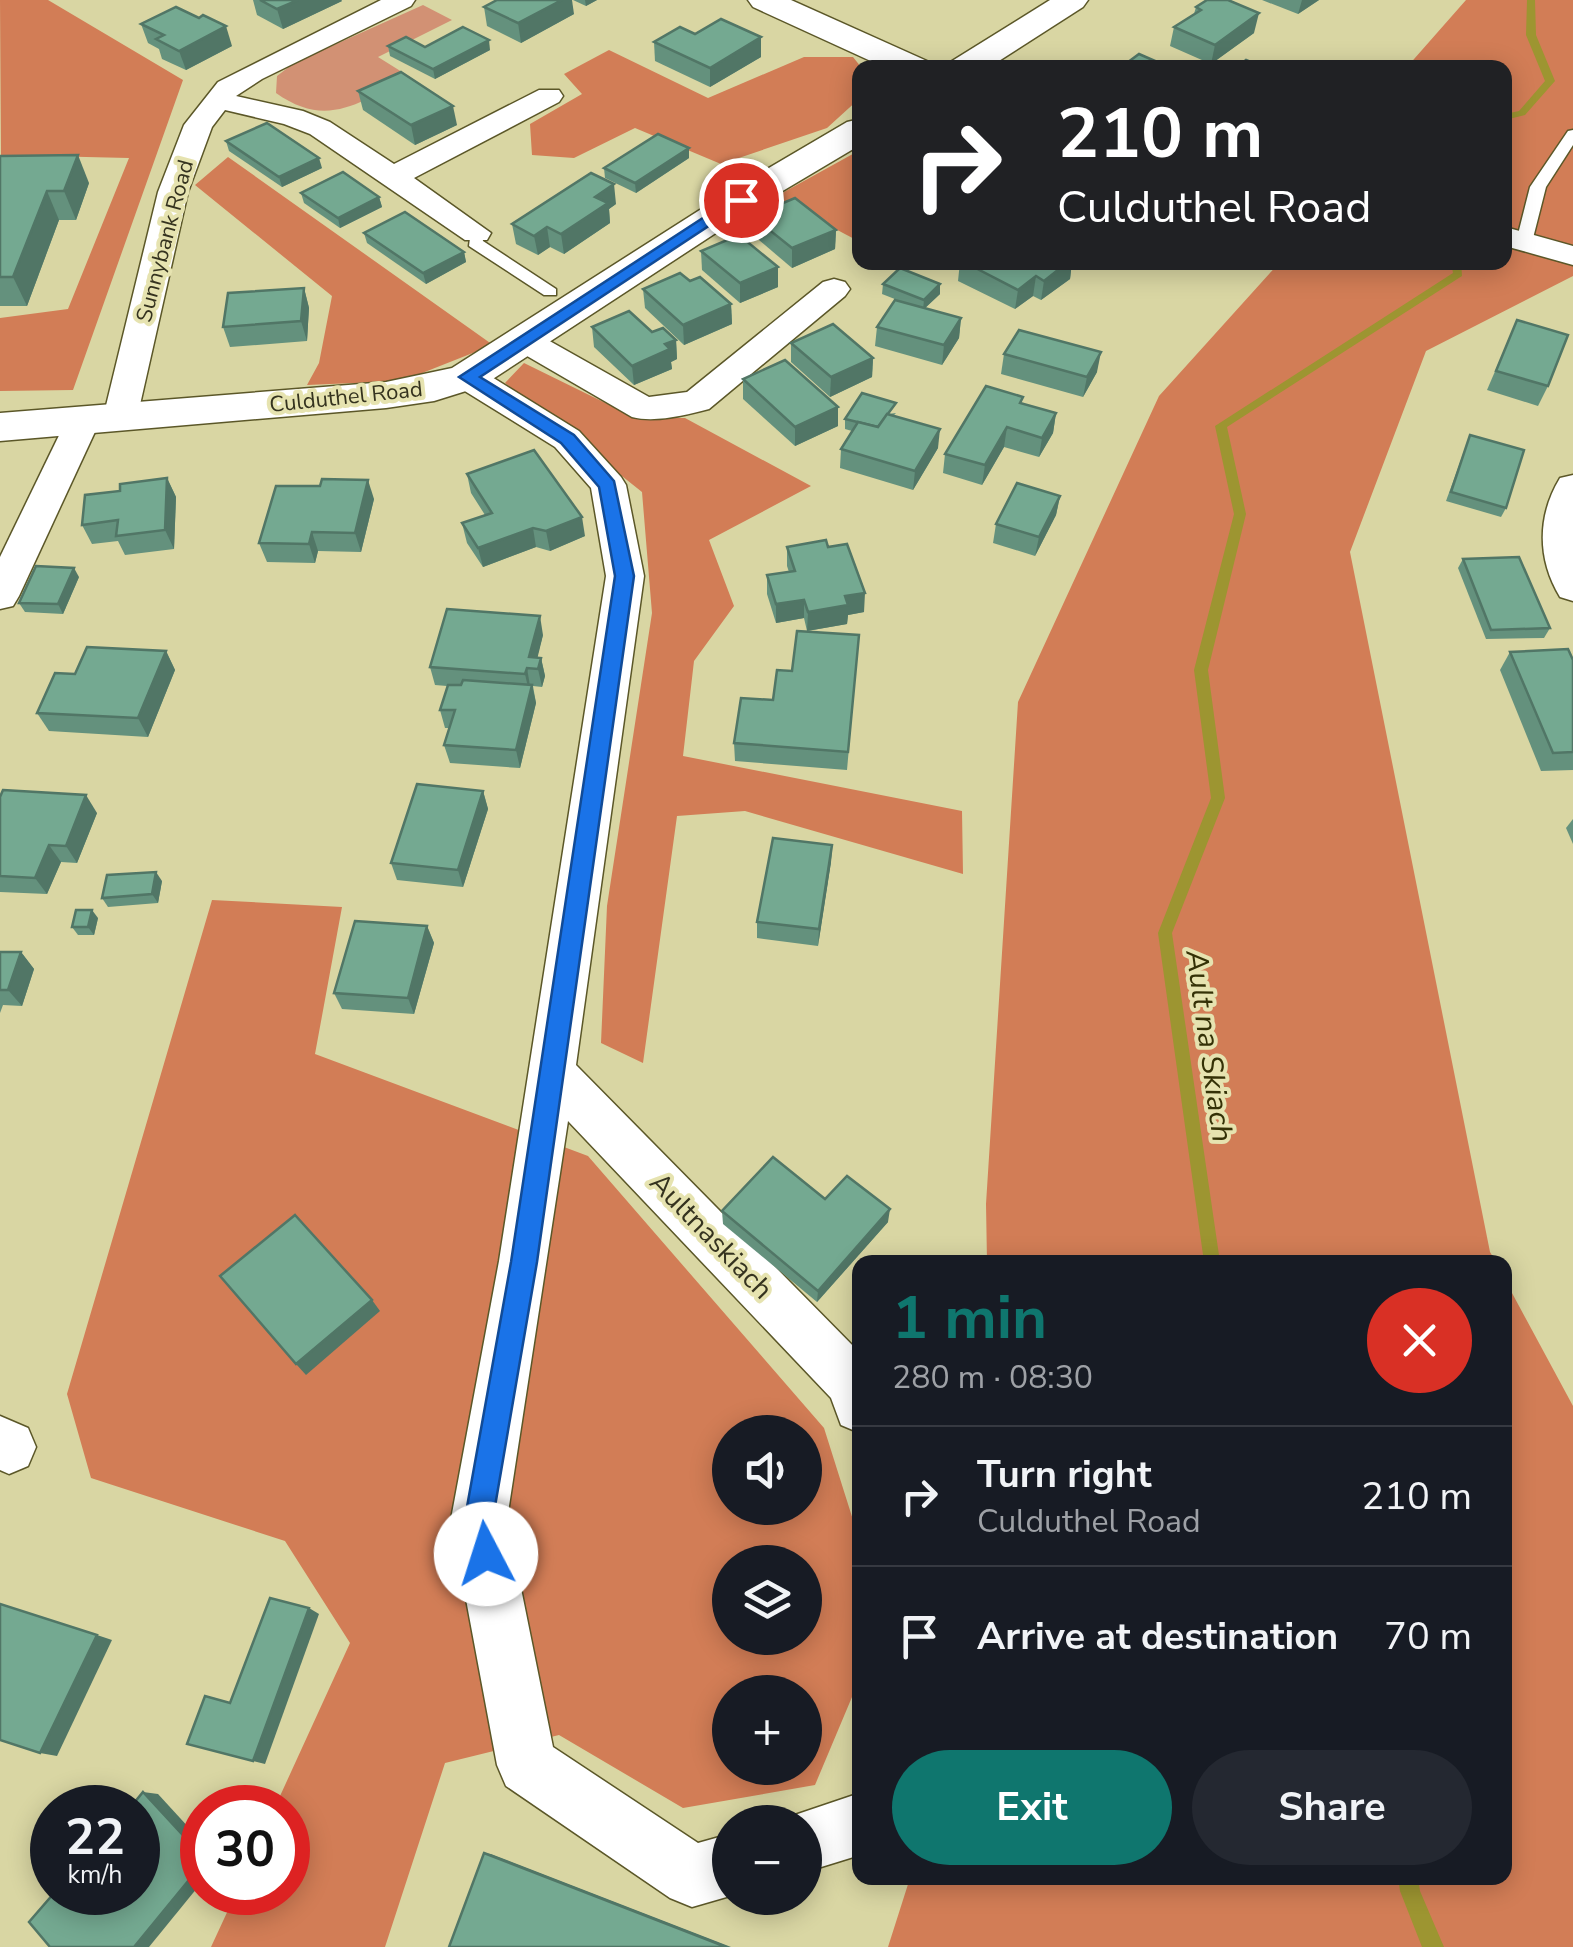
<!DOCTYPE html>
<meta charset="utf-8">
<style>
:root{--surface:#171b24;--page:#242831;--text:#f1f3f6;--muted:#9ea1a6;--line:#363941;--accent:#0f766e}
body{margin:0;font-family:"Nunito Sans",sans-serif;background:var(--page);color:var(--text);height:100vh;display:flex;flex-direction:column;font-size:38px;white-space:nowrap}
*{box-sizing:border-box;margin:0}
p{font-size:32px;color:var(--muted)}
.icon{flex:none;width:55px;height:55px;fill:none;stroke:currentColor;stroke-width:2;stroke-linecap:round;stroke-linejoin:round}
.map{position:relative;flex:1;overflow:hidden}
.sheet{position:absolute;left:852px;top:1255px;width:660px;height:630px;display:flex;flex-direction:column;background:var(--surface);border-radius:20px;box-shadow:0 5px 25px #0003}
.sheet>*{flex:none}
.hud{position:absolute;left:852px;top:60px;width:660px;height:210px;border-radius:20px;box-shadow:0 5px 25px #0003;background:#202124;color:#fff;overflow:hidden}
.buttons{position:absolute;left:712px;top:1415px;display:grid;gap:20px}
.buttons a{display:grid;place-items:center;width:110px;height:110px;border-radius:50%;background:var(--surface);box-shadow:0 5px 25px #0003;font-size:50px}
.speed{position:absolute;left:30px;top:1785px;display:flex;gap:20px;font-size:50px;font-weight:700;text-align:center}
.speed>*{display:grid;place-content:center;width:130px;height:130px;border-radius:50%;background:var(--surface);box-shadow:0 5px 25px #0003;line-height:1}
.speed small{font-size:25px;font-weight:400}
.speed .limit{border:15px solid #d22;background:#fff;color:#111}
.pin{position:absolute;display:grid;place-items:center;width:85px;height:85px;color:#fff;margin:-42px;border:5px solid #fff;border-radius:50%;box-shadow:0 2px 10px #0007}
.me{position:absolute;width:110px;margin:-55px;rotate:355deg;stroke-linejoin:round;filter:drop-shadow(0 0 8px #0008)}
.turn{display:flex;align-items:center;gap:35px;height:210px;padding:0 40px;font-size:45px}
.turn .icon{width:130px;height:130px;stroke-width:2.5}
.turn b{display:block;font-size:70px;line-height:85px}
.round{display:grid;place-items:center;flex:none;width:105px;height:105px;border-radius:52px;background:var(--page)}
.headline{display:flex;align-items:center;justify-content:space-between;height:170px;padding:0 40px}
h1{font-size:60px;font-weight:700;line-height:75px;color:var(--accent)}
.primary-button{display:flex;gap:20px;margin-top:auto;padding:20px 40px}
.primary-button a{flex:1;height:115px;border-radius:60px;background:var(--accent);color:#fff;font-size:40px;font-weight:700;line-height:115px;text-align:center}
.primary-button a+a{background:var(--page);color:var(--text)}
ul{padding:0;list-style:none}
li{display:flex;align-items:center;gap:30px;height:140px;padding:0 40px;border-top:2px solid var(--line)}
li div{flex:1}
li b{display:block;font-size:38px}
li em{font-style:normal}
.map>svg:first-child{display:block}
.green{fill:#d29174}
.forest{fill:#d27d56;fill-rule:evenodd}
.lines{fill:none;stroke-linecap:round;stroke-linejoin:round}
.stream{fill:#9d9531;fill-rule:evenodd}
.lane-casing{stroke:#5b5728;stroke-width:3}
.street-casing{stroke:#5b5728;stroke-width:3}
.secondary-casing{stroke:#5b5728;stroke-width:3}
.lane{fill:#fff;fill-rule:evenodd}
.street{fill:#fff;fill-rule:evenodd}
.secondary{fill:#fff;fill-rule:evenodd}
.wall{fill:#64917d}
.shaded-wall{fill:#517666}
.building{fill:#74a991;stroke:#517666;stroke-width:2.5}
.route{fill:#1a73e8;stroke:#114b97;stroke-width:2.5}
.labels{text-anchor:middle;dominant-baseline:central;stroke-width:8;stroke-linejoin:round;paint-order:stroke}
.far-street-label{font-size:22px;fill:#35331f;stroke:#e6e3b0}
.street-label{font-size:28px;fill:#35331f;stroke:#e6e3b0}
.water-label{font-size:30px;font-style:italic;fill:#343106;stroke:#e6e3b0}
</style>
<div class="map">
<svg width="1573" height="1947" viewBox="0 0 1573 1947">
<rect width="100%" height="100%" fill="#d9d6a3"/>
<!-- green -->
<path class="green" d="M423,5l29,15 -74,37 32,20c-49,24 -82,53 -134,16l1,-17 17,-13z"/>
<!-- forest -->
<g class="forest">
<polygon points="0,0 48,0 183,80 73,390 0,391 0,318 68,309 129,158 1,155"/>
<polygon points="1466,0 1573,0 1573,276 1426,351 1350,552 1490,1252 1496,1262 987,1262 986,1204 1018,702 1159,396 1279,263 1505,262 1505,68 1407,67"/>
<polygon points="609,50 708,98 804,57 853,57 861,67 860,98 827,128 721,164 635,128 574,158 532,155 530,124 582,94 564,74"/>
<polygon points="860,150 860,242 775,197"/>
<polygon points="228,157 493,345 402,381 307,385 319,363 332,296 195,185"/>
<polygon points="524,363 636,418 685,418 811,486 709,540 734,606 694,661 683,756 962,811 963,874 745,811 677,816 643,1063 601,1043 607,906 652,613 642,492 505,383"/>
<path d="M212,900l130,7 -27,147 273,102 236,272 36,114v136l-45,107 -132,23 -124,-73 -114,28 -60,184h-174l25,-54 52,-1v-84l-13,-1 75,-164 -65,-102 -194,-63 -24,-84zM730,1432h75v76h-75zM730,1562h75v76h-75zM730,1692h75v76h-75z"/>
<polygon points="1505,1280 1573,1406 1573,1947 888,1947 910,1878 1505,1878"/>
</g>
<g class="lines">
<!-- stream -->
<g class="stream">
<polygon points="1527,0 1535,0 1536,35 1555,81 1525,115 1505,120 1505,114 1519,111 1545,81 1526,35"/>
<polygon points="1451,262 1461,262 1462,276 1227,427 1246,514 1208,670 1225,798 1172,933 1220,1262 1204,1262 1158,933 1211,798 1194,670 1234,514 1215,426 1453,273"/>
<polygon points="1398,1878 1418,1878 1420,1891 1444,1947 1422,1947 1400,1891"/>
</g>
<!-- lane casing -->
<g class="lane-casing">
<g id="lane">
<polygon points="1573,130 1573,145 1546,187 1532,242 1519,245 1516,242 1530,187 1568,131"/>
<polygon points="471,230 481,230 483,241 556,289 556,295 544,295 469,246"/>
</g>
</g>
<!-- street casing -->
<g class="street-casing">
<g id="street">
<polygon points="381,0 415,0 411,6 262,79 236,96 303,111 330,122 394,164 539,90 559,90 563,96 559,102 414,178 491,233 487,240 465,240 310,134 284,124 225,110 212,127 188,192 137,418 132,426 120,429 108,426 103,418 158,192 184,125 218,82"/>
<polygon points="1505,227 1573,246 1573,265 1505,246"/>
<path d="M834,279l11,3 5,7 -5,7 -136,113c-23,6 -54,14 -77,8l-117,-68 -4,-7 4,-7 12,-3 12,3 110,62 38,-5 136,-110z"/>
<polygon points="467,366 479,369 579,431 621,477 626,485 644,576 576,1065 860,1353 860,1433 841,1425 831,1398 568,1121 507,1519 553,1747 698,1843 730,1834 730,1896 692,1907 670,1898 506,1786 497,1765 451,1519 499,1261 606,576 591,488 555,447 455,385 450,377 455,369"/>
<polygon points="83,410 95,413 100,421 19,596 13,606 0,609 0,557 66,421 71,413"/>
<path d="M1573,475v126l-13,-4c-23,-38 -23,-81 0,-119z"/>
<polygon points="0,1416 28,1428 36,1447 28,1466 9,1474 0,1470"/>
<polygon points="860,1793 860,1855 805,1872 805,1822 782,1822 783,1819"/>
</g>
</g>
<!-- secondary casing -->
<g class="secondary-casing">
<g id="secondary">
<polygon points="748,0 791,0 927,61 932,68 886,68 753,7"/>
<polygon points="1050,0 1088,0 1083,7 988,68 947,68 952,61"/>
<polygon points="860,119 860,145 754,208 482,386 434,401 386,408 0,441 0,413 386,382 452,368 728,192 847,122"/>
</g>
</g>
<!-- lane -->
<use href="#lane" class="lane"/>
<!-- street -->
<use href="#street" class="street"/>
<!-- secondary -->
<use href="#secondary" class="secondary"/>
</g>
<!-- wall -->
<g class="wall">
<polygon points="253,0 341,0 342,1 283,29 257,15"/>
<polygon points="573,0 597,0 586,6"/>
<polygon points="1262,0 1319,0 1298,14"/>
<polygon points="484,7 574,14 521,43 487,26"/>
<polygon points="1196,7 1254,33 1211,64 1170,46 1174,27 1194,14"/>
<polygon points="141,24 232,46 186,70 162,59 159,49 148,43"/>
<polygon points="695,34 761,37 761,57 710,87 655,61 654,42"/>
<polygon points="388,46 425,47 490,50 435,79 390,56"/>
<polygon points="358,91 457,125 415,145 363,110"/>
<polygon points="226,141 322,168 282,187 229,151"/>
<polygon points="0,156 89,183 76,220 59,220 27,306 0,306"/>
<polygon points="689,158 636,193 605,178 604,168"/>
<polygon points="301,193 379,197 382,207 340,228 304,203"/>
<polygon points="616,204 609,209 610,223 564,254 550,247 538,255 516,244 512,224"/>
<polygon points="752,216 836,230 835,249 792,268 753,235"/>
<polygon points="364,233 464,252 466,262 426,284 367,243"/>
<polygon points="701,251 778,267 778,287 740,303 702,270"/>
<polygon points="960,262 1072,262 1070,279 1041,300 1033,296 1015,309 958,281"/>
<polygon points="690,281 731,304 732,324 684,345 645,308 643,289"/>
<polygon points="883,284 940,294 925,308 961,318 959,338 942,365 875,346 877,327 905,303 882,294"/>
<polygon points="304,288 309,308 307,341 230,347 223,327"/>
<polygon points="1517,320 1548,386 1538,406 1487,390"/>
<polygon points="592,327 652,332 676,340 677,359 671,362 672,369 634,385 594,347"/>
<polygon points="791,343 873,358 872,377 830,397 791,362"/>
<polygon points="1004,354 1097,372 1083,397 1001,374"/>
<polygon points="743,379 838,426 795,446 743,399"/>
<polygon points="1022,404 1056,413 1053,433 1039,457 1004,447 982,485 943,473 945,454"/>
<polygon points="896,413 894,415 938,448 913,490 840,468 841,449 852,431 845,429 845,419"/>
<polygon points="1470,435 1506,508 1501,517 1446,501"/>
<polygon points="467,474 585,536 550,551 536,547 483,567 467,543 462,523 485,515 471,493"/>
<polygon points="167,478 176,497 174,549 125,555 118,541 92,544 82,525 120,491"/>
<polygon points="320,486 374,499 361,552 318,551 315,563 267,562 259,543"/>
<polygon points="1060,496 1056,515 1035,556 993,543 996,524"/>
<polygon points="787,547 828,547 864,612 848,615 847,624 807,631 804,618 776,623 767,594 767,575 789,572 787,566"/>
<polygon points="1463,559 1550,628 1544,638 1486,639 1458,568"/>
<polygon points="79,577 63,614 25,612 19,603"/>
<polygon points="543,635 537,657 541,658 545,676 542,687 533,686 536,703 520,768 450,763 444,745 449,728 445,728 440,710 447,686 435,685 430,667"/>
<polygon points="859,635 847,770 735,761 734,743 773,700 792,671"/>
<polygon points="166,651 175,670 148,737 49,731 37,713 75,674"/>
<polygon points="1510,652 1573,660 1573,770 1541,771 1500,670"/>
<polygon points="483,791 488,809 463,887 397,880 391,863"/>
<polygon points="0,797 97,813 77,863 61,862 47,894 0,892"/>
<polygon points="1573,819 1573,844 1566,828"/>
<polygon points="832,845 831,862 818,946 757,938 757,922"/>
<polygon points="162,881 158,903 108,907 102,898"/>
<polygon points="98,918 94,935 78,935 72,927"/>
<polygon points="427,926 434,943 414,1014 342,1009 334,993"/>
<polygon points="0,952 21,952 34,969 22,1006 3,1005 0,1013"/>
<polygon points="825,1199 888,1222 817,1302 723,1224 722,1211"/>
</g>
<!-- shaded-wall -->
<g class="shaded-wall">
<polygon points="298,0 341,0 342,1 283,29 277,9"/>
<polygon points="562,0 572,0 574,14 521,43 518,23"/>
<polygon points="585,0 597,0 586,6"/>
<polygon points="1302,0 1319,0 1298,14"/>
<polygon points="1259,13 1254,33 1211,64 1215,45"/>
<polygon points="226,26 232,46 186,70 179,51"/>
<polygon points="761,37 761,57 710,87 710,68"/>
<polygon points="489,40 490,50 435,79 433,69"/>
<polygon points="453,106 457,125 415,145 411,125"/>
<polygon points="689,148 689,158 636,193 635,183"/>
<polygon points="78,155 89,183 76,220 64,191"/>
<polygon points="319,158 322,168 282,187 279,177"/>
<polygon points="614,184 616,204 609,209 610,223 564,254 561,234 595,197"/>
<polygon points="47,191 59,220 27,306 13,277"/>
<polygon points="379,197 382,207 340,228 338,218"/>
<polygon points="547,227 550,247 538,255 534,236"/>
<polygon points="836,230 835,249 792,268 792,248"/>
<polygon points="464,252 466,262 426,284 423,273"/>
<polygon points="1068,262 1072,262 1070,279 1041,300 1044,281"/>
<polygon points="778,267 778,287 740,303 740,283"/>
<polygon points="1036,276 1033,296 1015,309 1018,290"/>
<polygon points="940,284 940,294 923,310 924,300"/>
<polygon points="304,288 309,308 307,341 301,321"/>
<polygon points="731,304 732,324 684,345 683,325"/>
<polygon points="961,318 959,338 942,365 944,345"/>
<polygon points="676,340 677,359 671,362 672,369 634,385 632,366 665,344"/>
<polygon points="1101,352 1097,372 1083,397 1087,377"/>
<polygon points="873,358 872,377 830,397 831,377"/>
<polygon points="838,407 838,426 795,446 795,427"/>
<polygon points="1056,413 1053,433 1039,457 1042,438"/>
<polygon points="1007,427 1004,447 982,485 985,465"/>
<polygon points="940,429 938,448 913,490 915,471"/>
<polygon points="167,478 176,497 174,549 165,530"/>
<polygon points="368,480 374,499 361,552 355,533"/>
<polygon points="1060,496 1056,515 1035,556 1039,537"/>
<polygon points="582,517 585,536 550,551 546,531"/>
<polygon points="533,528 536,547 483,567 478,548"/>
<polygon points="312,532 318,551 315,563 309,544"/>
<polygon points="74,568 79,577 63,614 58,604"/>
<polygon points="865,593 864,612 848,615 847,624 807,631 808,612 845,596"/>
<polygon points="804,600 804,618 776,623 776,604"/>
<polygon points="540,616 543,635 535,668 529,657"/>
<polygon points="166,651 175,670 148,737 138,718"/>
<polygon points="541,658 545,676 542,687 538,669"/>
<polygon points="527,668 530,686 529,692 525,674"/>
<polygon points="532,685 536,703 520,768 516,750"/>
<polygon points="483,791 488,809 463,887 458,870"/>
<polygon points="86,795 97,813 77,863 66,846"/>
<polygon points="49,845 61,862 47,894 35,878"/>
<polygon points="832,845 831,862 818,946 819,929"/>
<polygon points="156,872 162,881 158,903 152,894"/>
<polygon points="92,910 98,918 94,935 88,927"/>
<polygon points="427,926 434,943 414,1014 408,998"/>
<polygon points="21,952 34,969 22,1006 8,990"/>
<polygon points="890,1209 888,1222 817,1302 818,1291"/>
<polygon points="372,1300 380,1311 306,1375 296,1364"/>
<polygon points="309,1608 319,1614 265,1764 253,1761"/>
<polygon points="97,1635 112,1640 57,1756 40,1753"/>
<polygon points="143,1792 158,1794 202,1842 202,1856"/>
<polygon points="484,1853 491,1854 731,1947 726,1947"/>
<polygon points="202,1864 202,1882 149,1947 134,1947"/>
</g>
<!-- building -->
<g class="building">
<polygon points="260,0 298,0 277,9"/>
<polygon points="497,0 562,0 518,23 484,7"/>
<polygon points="1207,0 1228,0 1259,13 1215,45 1174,27 1201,10 1196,7"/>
<polygon points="176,7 199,18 203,15 226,26 179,51 156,39 164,35 141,24"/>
<polygon points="721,19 761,37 710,68 654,42 680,27 695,34"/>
<polygon points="463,27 489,40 433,69 388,46 406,37 425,47"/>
<polygon points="1139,54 1171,68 1120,68"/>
<polygon points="1246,60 1265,68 1246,68 1240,65"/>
<polygon points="401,72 453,106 411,125 358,91"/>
<polygon points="267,123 319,158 279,177 226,141"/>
<polygon points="658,134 689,148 635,183 604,168"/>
<polygon points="78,155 64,191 47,191 13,277 0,277 0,156"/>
<polygon points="343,172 379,197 338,218 301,193"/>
<polygon points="591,173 614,184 595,197 608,203 561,234 547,227 534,236 512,224"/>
<polygon points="795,198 836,230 792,248 752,216"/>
<polygon points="405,212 464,252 423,273 364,233"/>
<polygon points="739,235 778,267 740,283 701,251"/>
<polygon points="964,262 1068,262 1044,281 1036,276 1018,290"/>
<polygon points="900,268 940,284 924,300 883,284"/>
<polygon points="680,273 690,281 700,277 731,304 683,325 643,289"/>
<polygon points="304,288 301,321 223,327 228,293"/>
<polygon points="895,300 961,318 944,345 877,327"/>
<polygon points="629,311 652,332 663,328 676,340 665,344 670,349 632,366 592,327"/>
<polygon points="1517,320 1568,335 1548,386 1496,371"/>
<polygon points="833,324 873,358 831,377 791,343"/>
<polygon points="1019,330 1101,352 1087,377 1004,354"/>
<polygon points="785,360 838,407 795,427 743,379"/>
<polygon points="986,386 1023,397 1020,403 1056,413 1042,438 1007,427 985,465 945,454"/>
<polygon points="862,393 896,403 878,427 845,419"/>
<polygon points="887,414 940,429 915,471 841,449 858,422 878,427"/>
<polygon points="1470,435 1524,450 1506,508 1451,492"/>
<polygon points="534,450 582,517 546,531 533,528 478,548 462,523 492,513 467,474"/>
<polygon points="167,478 165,530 116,536 118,520 82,525 85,495 120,491 120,484"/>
<polygon points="322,479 368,480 355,533 312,532 309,544 259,543 276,486 320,486"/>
<polygon points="1017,483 1060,496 1039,537 996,524"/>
<polygon points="826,540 828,547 847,544 865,593 845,596 848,605 808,612 804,600 776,604 767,575 795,571 787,547"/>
<polygon points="1519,557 1550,628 1491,630 1463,559"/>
<polygon points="36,566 74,568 58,604 19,603"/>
<polygon points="447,609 540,616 529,657 541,658 538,669 527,668 525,674 430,667"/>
<polygon points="797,631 859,635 848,752 734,743 741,698 773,700 777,670 792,671"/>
<polygon points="87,647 166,651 138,718 37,713 55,673 75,674"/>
<polygon points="1568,649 1573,660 1573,752 1553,753 1510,652"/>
<polygon points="463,680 532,685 516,750 444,745 455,710 440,710 448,685 461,685"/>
<polygon points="417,784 483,791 458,870 391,863"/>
<polygon points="3,790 86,795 66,846 49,845 35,878 0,876 0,797"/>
<polygon points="773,838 832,845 819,929 757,922"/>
<polygon points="156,872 152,894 102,898 107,875"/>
<polygon points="76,910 92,910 88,927 72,927"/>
<polygon points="355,921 427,926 408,998 334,993"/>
<polygon points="0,952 21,952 8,990 0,990"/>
<polygon points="773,1157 825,1199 847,1176 890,1209 818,1291 722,1211"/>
<polygon points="295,1215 372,1300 296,1364 220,1276"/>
<polygon points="270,1598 309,1608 253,1761 187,1744 205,1696 230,1703"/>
<polygon points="0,1604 97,1635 40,1753 0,1740"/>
<polygon points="143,1792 202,1856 202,1864 134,1947 50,1947 29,1922 55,1892 138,1892 138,1808 130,1808"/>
<polygon points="484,1853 726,1947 449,1947"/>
</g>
<!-- route -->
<polygon class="route" points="735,197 748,200 480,377 574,435 614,481 634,576 537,1262 493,1518 500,1554 496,1564 486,1568 476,1564 465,1518 511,1262 615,576 599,487 561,443 459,377"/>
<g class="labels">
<!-- far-street labels -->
<g class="far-street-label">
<text transform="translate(165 241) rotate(-75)">Sunnybank Road</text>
<text transform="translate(346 397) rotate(-6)">Culduthel Road</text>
</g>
<!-- street labels -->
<g class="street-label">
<text transform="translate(711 1236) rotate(46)">Aultnaskiach</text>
</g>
<!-- water labels -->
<g class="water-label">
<text transform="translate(1209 1046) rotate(82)">Ault na Skiach</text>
</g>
</g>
</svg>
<div class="buttons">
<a><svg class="icon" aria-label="sound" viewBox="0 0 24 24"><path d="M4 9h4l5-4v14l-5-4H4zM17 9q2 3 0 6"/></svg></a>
<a><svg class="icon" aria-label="layers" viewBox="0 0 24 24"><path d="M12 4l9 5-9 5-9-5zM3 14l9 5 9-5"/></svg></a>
<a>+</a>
<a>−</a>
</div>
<div class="speed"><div>22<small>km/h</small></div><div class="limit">30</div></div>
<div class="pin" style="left:741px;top:200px;background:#d93025"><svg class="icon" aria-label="arrive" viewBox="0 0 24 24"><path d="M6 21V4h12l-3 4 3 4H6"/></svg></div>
<svg class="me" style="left:486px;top:1554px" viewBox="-20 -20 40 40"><circle r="19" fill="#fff"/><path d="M0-13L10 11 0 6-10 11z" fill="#1a73e8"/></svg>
<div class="hud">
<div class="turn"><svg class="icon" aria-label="right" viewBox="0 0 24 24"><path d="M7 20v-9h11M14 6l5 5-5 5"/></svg><div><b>210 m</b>Culduthel Road</div></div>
</div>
<section class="sheet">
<div class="headline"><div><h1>1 min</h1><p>280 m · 08:30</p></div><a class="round" style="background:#d93025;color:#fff"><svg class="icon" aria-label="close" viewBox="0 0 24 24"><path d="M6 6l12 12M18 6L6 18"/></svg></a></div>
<ul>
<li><svg class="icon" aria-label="right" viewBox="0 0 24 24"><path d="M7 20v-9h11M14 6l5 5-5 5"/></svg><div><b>Turn right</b><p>Culduthel Road</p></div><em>210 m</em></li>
<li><svg class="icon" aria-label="arrive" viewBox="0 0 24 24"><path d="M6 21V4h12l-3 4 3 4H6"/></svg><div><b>Arrive at destination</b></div><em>70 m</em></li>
</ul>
<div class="primary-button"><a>Exit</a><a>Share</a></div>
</section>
</div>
